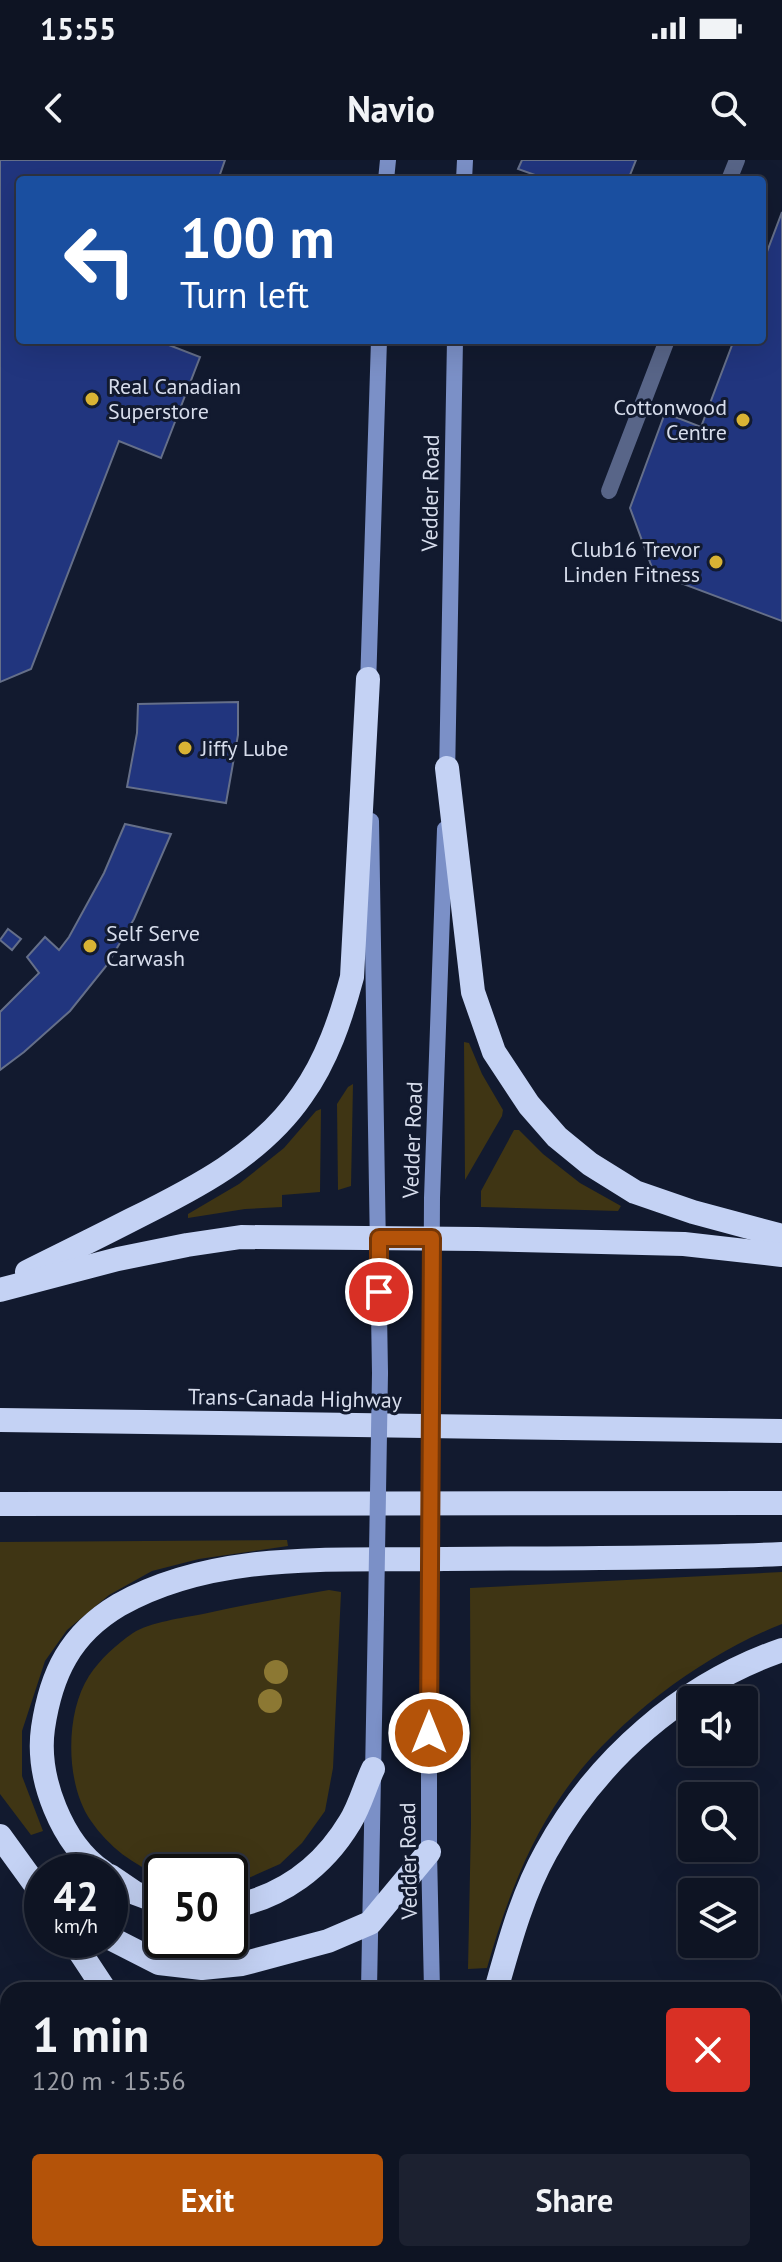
<!DOCTYPE html>
<meta charset="utf-8">
<style>
:root{--surface:#0e1423;--page:#1c2130;--text:#f1f3f6;--muted:#9b9ea6;--line:#2e3341;--accent:#b45309}
body{margin:0;font-family:"PT Sans",sans-serif;background:var(--page);color:var(--text);height:100vh;display:flex;flex-direction:column;font-size:30px;white-space:nowrap}
*{box-sizing:border-box;margin:0}
p{font-size:26px;color:var(--muted)}
.icon{flex:none;width:44px;height:44px;fill:none;stroke:currentColor;stroke-width:2;stroke-linecap:round;stroke-linejoin:round}
.map{position:relative;flex:1;overflow:hidden}
.panel{position:absolute;left:0px;top:1822px;width:782px;height:280px;display:flex;flex-direction:column;background:var(--surface);border-radius:24px 24px 0 0;box-shadow:0 8px 32px #0002,0 0 0 2px var(--line)}
.panel>*{flex:none}
.hud{position:absolute;left:16px;top:16px;width:750px;height:168px;border-radius:8px;box-shadow:0 8px 32px #0002,0 0 0 2px var(--line);background:#1a4fa0;color:#fff;overflow:hidden}
.fabs{position:absolute;left:678px;top:1526px;display:grid;gap:16px}
.fabs a{display:grid;place-items:center;width:80px;height:80px;border-radius:8px;background:var(--surface);box-shadow:0 8px 32px #0002,0 0 0 2px var(--line);font-size:40px}
.speed{position:absolute;left:24px;top:1694px;display:flex;gap:16px;font-size:40px;font-weight:700;text-align:center}
.speed>*{display:grid;place-content:center;width:104px;height:104px;border-radius:50%;background:var(--surface);box-shadow:0 8px 32px #0002,0 0 0 2px var(--line);line-height:1}
.speed small{font-size:20px;font-weight:400}
.speed .limit{border:4px solid #111;border-radius:12px;background:#fff;color:#111}
.pin{position:absolute;display:grid;place-items:center;width:68px;height:68px;color:#fff;margin:-34px;border:4px solid #fff;border-radius:50%;box-shadow:0 2px 8px #0007}
.me{position:absolute;width:88px;margin:-44px;rotate:0deg;stroke-linejoin:round;filter:drop-shadow(0 0 6px #0008)}
.turn{display:flex;align-items:center;gap:28px;height:168px;padding:0 32px;font-size:36px}
.turn .icon{width:104px;height:104px;stroke-width:2.5}
.turn b{display:block;font-size:56px;line-height:68px}
.round{display:grid;place-items:center;flex:none;width:84px;height:84px;border-radius:8px;background:var(--page)}
.summary{display:flex;align-items:center;justify-content:space-between;height:136px;padding:0 32px}
h1{font-size:48px;font-weight:700;line-height:60px}
.action{display:flex;gap:16px;margin-top:auto;padding:16px 32px}
.action a{flex:1;height:92px;border-radius:8px;background:var(--accent);color:#fff;font-size:32px;font-weight:700;line-height:92px;text-align:center}
.action a+a{background:var(--page);color:var(--text)}
.status{display:flex;justify-content:space-between;align-items:center;height:56px;padding:0 40px;background:var(--surface);direction:ltr}
.status svg{height:22px;fill:currentColor}
header{display:flex;justify-content:space-between;align-items:center;height:104px;padding:0 32px;background:var(--surface);font-size:36px;font-weight:700}
.map>svg:first-child{display:block}
.green{fill:#3f3514}
.building{fill:#21357e;stroke:#656f89;stroke-width:2}
.lines{fill:none;stroke-linecap:round;stroke-linejoin:round}
.service{stroke:#586588;stroke-width:16}
.secondary{stroke:#7b90c7;stroke-width:16}
.motorway{stroke:#c4d2f4;stroke-width:24}
.secondary-bridge{stroke:#7b90c7;stroke-width:16}
.tree{fill:#8c7833}
.route-casing{stroke:#753606;stroke-width:20}
.route{stroke:#b45309;stroke-width:14}
.poi-dot{fill:#d9b334;stroke:#121a2f;stroke-width:3}
.labels{text-anchor:middle;dominant-baseline:central;stroke-width:6;stroke-linejoin:round;paint-order:stroke}
.poi-label{font-size:22px;fill:#d7ddec;stroke:#121a2f;text-anchor:start}
.street-label{font-size:22px;fill:#d7ddec;stroke:#121a2f}
</style>
<div class="status"><b>15:55</b><svg viewBox="0 0 49 12"><path d="M0 12V9h3v3zM5 12V6h3v6zM10 12V3h3v9zM15 12V0h3v12zM26 1h20v11H26zM47 4h2v5h-2z"/></svg></div>
<header><svg class="icon" aria-label="back" viewBox="0 0 24 24"><path d="M15 5l-7 7 7 7"/></svg>Navio<svg class="icon" aria-label="search" viewBox="0 0 24 24"><circle cx="10" cy="10" r="6"/><path d="M15 15l6 6"/></svg></header>
<div class="map">
<svg width="782" height="2102" viewBox="0 0 782 2102">
<rect width="100%" height="100%" fill="#121a2f"/>
<!-- green -->
<g class="green">
<polygon points="464,882 469,883 482,914 503,950 502,956 465,1020"/>
<polygon points="353,924 351,1026 338,1030 337,944 348,927"/>
<polygon points="321,949 320,1032 282,1035 282,1047 245,1049 188,1058 188,1054 239,1024 284,988 316,951"/>
<polygon points="514,970 519,970 543,994 580,1023 621,1046 618,1051 481,1047 481,1031"/>
<polygon points="287,1380 288,1386 199,1399 152,1411 109,1435 67,1470 45,1501 22,1571 22,1616 43,1671 31,1675 0,1634 0,1382"/>
<path d="M782,1412v52c-80,31 -171,99 -220,171 -36,52 -58,113 -75,173l-19,1 3,-145 -1,-236z"/>
<path d="M329,1430l12,2 -8,176 -8,43 -23,32 -22,21 -36,16 -14,1v-9h-68v4c-29,-11 -53,-29 -71,-55 -26,-37 -26,-108 -2,-145 11,-17 28,-32 44,-43 17,-11 50,-15 70,-19 42,-9 83,-17 126,-24z"/>
</g>
<!-- building -->
<g class="building">
<polygon points="0,0 225,0 218,20 20,20 20,180 156,180 200,197 161,298 119,281 31,509 0,522"/>
<polygon points="522,0 636,0 628,20 549,20 518,9"/>
<polygon points="782,52 782,461 654,413 630,348 665,253 701,267 734,180 762,180 762,105"/>
<polygon points="238,542 238,575 226,643 127,627 137,573 138,544"/>
<polygon points="125,664 171,674 134,759 107,805 70,851 24,892 0,910 0,852 39,813 27,797 45,777 59,790 69,777 104,713"/>
<polygon points="8,769 21,779 12,790 0,780"/>
</g>
<g class="lines">
<!-- service -->
<g class="service">
<polyline points="729,20 737,0"/>
<polyline points="609,331 667,180"/>
<polyline points="138,2094 139,2102"/>
</g>
<!-- secondary -->
<g class="secondary">
<polyline points="386,20 388,0"/>
<polyline points="464,20 465,0"/>
<polyline points="368,526 379,180"/>
<polyline points="447,617 455,180"/>
<polyline points="371,661 380,1213"/>
<polyline points="431,1215 432,1038 445,669"/>
<polyline points="429,1455 429,1692 432,1830"/>
<polyline points="369,1830 376,1453"/>
<polyline points="363,2102 364,2094"/>
<polyline points="428,2102 428,2094"/>
</g>
<!-- motorway -->
<g class="motorway">
<polyline points="447,608 473,832 494,892 529,945 557,977 590,1004 635,1032 693,1052 782,1076"/>
<path d="M27,1112c34,-17 69,-34 104,-52 63,-31 130,-65 171,-125 25,-35 39,-77 50,-118l16,-298"/>
<polyline points="0,1130 118,1099 187,1085 241,1077 477,1079 684,1084 782,1095"/>
<polyline points="0,1260 782,1271"/>
<polyline points="0,1344 782,1343"/>
<polyline points="0,1676 42,1734"/>
<path d="M103,1712c-41,-28 -67,-94 -60,-144 8,-54 27,-94 76,-123 97,-55 217,-44 325,-46 112,-1 226,0 338,-5"/>
<polyline points="110,1716 135,1733 162,1743"/>
<path d="M230,1747c52,-10 93,-40 120,-85 10,-16 15,-36 23,-53"/>
<polyline points="110,1778 159,1803 202,1808 242,1804 328,1781 370,1763 429,1692"/>
<polyline points="72,1780 105,1830"/>
<path d="M496,1830c13,-46 26,-95 50,-138 51,-93 136,-167 236,-202"/>
<polyline points="306,2094 309,2102"/>
<polyline points="446,2102 447,2094"/>
</g>
<!-- secondary-bridge -->
<g class="secondary-bridge">
<polyline points="376,1453 380,1213"/>
<polyline points="429,1455 431,1215"/>
</g>
</g>
<!-- trees -->
<g class="tree">
<circle cx="276" cy="1512" r="12"/>
<circle cx="270" cy="1541" r="12"/>
</g>
<g class="lines">
<!-- route casing -->
<g class="route-casing">
<polyline id="route" points="379,1132 379,1078 432,1078 429,1573"/>
</g>
<!-- route -->
<use href="#route" class="route"/>
</g>
<!-- markers -->
<g class="poi-dot">
<circle cx="92" cy="239" r="8"/>
<circle cx="743" cy="260" r="8"/>
<circle cx="716" cy="402" r="8"/>
<circle cx="185" cy="588" r="8"/>
<circle cx="90" cy="786" r="8"/>
</g>
<g class="labels">
<!-- poi labels -->
<g class="poi-label">
<text x="108" y="226">Real Canadian<tspan x="108" dy="25">Superstore</tspan></text>
<text x="727" y="247" text-anchor="end">Cottonwood<tspan x="727" dy="25">Centre</tspan></text>
<text x="700" y="389" text-anchor="end">Club16 Trevor<tspan x="700" dy="25">Linden Fitness</tspan></text>
<text x="201" y="588">Jiffy Lube</text>
<text x="106" y="773">Self Serve<tspan x="106" dy="25">Carwash</tspan></text>
</g>
<!-- street labels -->
<g class="street-label">
<text transform="translate(430 333) rotate(-89)">Vedder Road</text>
<text transform="translate(412 980) rotate(-88)">Vedder Road</text>
<text transform="translate(295 1238) rotate(1)">Trans-Canada Highway</text>
<text transform="translate(408 1701) rotate(-91)">Vedder Road</text>
</g>
</g>
</svg>
<div class="fabs">
<a><svg class="icon" aria-label="sound" viewBox="0 0 24 24"><path d="M4 9h4l5-4v14l-5-4H4zM17 9q2 3 0 6"/></svg></a>
<a><svg class="icon" aria-label="search" viewBox="0 0 24 24"><circle cx="10" cy="10" r="6"/><path d="M15 15l6 6"/></svg></a>
<a><svg class="icon" aria-label="layers" viewBox="0 0 24 24"><path d="M12 4l9 5-9 5-9-5zM3 14l9 5 9-5"/></svg></a>
</div>
<div class="speed"><div>42<small>km/h</small></div><div class="limit">50</div></div>
<div class="pin" style="left:379px;top:1132px;background:#d93025"><svg class="icon" aria-label="arrive" viewBox="0 0 24 24"><path d="M6 21V4h12l-3 4 3 4H6"/></svg></div>
<svg class="me" style="left:429px;top:1573px" viewBox="-20 -20 40 40"><circle r="17" fill="#b45309" stroke="#fff" stroke-width="3"/><path d="M0-11L8 9 0 5-8 9z" fill="#fff"/></svg>
<div class="hud">
<div class="turn"><svg class="icon" aria-label="left" viewBox="0 0 24 24"><path d="M17 20v-9H6M10 6l-5 5 5 5"/></svg><div><b>100 m</b>Turn left</div></div>
</div>
<section class="panel">
<div class="summary"><div><h1>1 min</h1><p>120 m · 15:56</p></div><a class="round" style="background:#d93025;color:#fff"><svg class="icon" aria-label="close" viewBox="0 0 24 24"><path d="M6 6l12 12M18 6L6 18"/></svg></a></div>
<div class="action"><a>Exit</a><a>Share</a></div>
</section>
</div>
